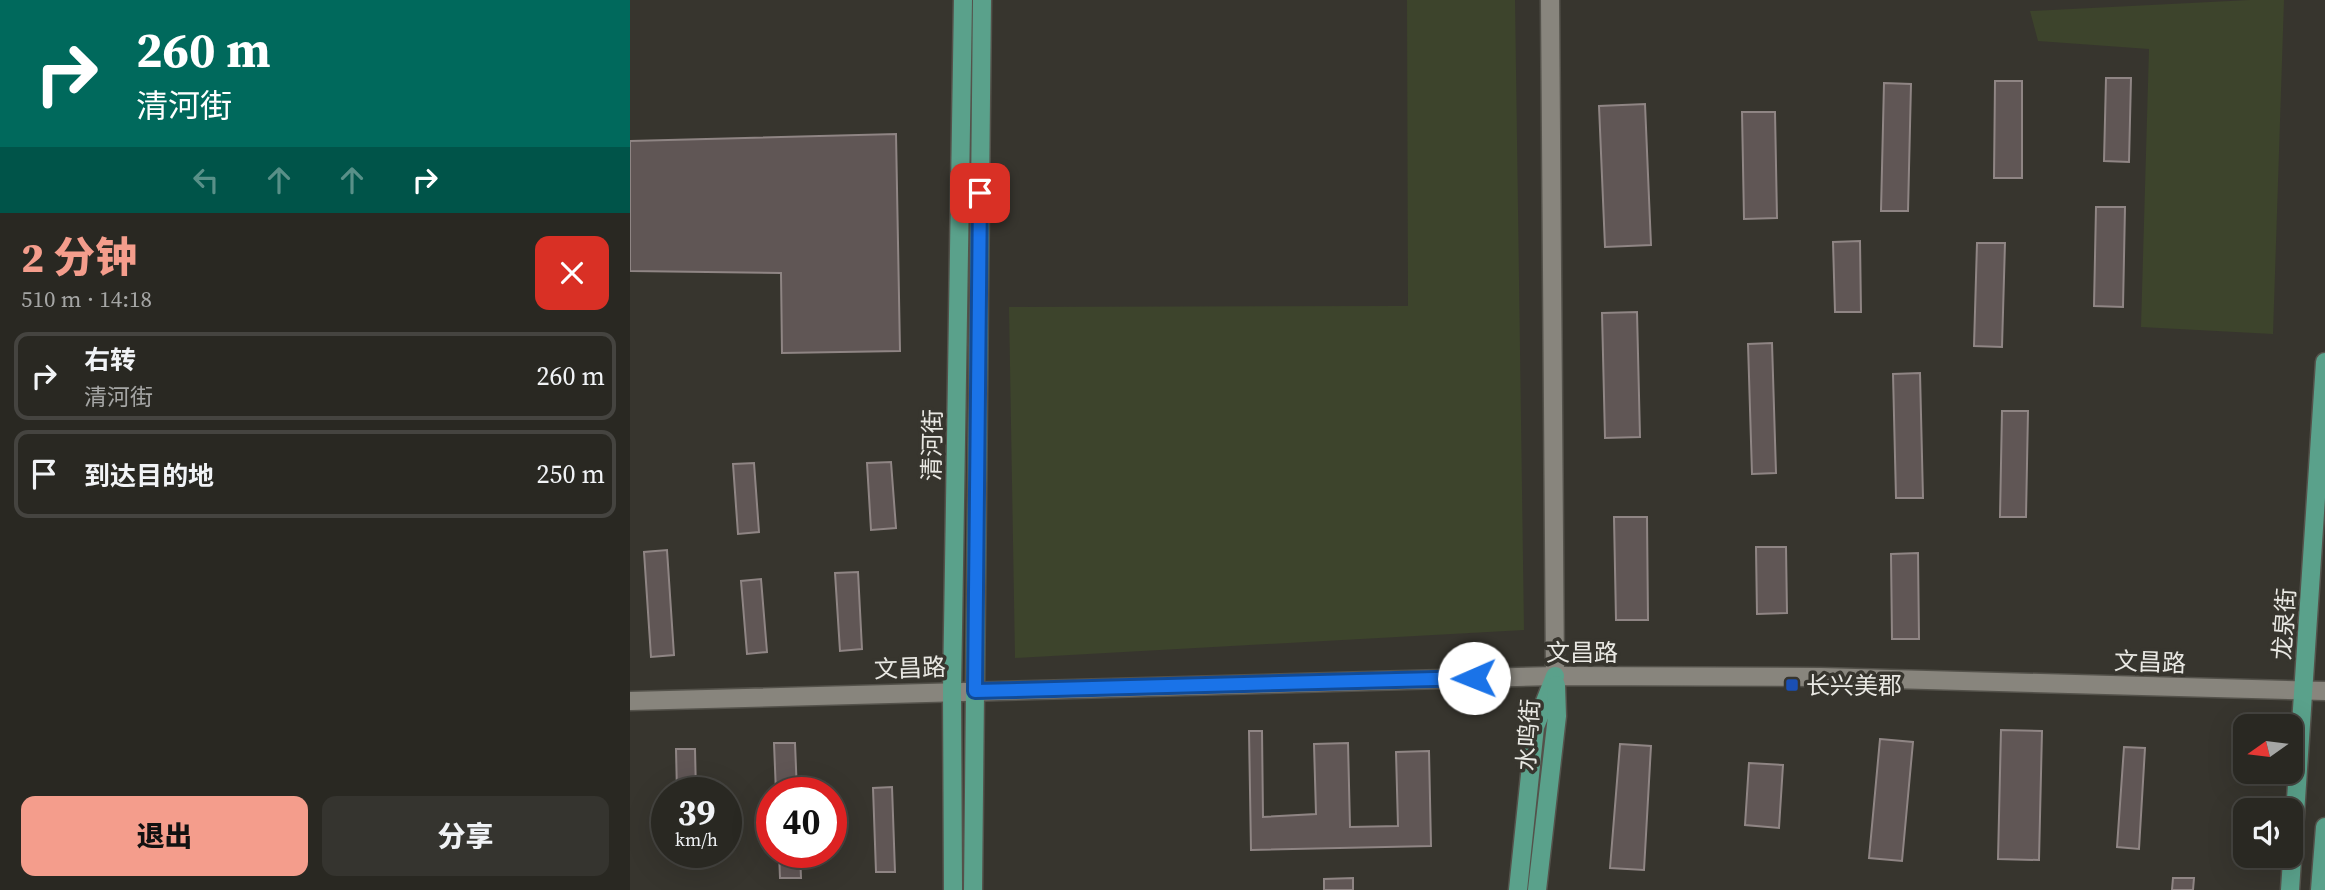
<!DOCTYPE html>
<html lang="zh">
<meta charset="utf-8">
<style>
:root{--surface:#292822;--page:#35342f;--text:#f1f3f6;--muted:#a5a6a5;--line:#454440;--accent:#f49d8c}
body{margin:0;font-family:"Source Serif 4","Noto Sans SC",serif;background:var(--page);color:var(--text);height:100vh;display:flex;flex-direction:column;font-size:26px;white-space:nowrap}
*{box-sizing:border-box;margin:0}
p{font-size:23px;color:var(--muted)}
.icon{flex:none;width:38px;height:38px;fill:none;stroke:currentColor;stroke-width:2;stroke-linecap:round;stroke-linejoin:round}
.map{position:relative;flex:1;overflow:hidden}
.details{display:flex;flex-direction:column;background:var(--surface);width:630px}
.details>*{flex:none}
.hud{background:#00695c;color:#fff;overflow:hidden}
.needle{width:46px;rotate:256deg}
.tools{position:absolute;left:1603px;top:714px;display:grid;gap:14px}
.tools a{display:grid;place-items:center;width:70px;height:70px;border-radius:14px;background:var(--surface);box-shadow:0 7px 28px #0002,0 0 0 2px var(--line);font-size:35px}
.speed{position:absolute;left:21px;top:777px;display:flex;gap:14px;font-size:35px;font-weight:700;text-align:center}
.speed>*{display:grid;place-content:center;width:91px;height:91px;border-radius:50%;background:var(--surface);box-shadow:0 7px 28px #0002,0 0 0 2px var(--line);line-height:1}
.speed small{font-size:18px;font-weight:400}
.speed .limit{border:10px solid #d22;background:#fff;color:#111}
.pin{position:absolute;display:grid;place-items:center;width:60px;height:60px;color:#fff;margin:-30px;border-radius:14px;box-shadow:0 4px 10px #0006}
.me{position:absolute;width:77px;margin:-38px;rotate:269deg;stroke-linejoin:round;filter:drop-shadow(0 0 5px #0008)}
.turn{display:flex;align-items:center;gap:24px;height:147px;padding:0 21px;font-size:32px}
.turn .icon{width:91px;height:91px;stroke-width:2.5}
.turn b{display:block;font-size:49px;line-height:60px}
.lanes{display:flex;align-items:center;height:66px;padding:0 21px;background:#0003;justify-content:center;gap:35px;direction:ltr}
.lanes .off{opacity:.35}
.round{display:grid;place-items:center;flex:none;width:74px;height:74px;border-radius:14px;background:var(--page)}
.summary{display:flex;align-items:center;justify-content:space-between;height:119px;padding:0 21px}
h1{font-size:42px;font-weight:800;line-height:52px;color:var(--accent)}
.button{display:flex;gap:14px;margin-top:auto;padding:14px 21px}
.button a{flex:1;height:80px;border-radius:14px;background:var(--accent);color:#111;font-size:28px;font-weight:800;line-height:80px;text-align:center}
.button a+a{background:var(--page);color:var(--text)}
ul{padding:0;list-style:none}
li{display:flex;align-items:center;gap:21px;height:88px;margin:0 14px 10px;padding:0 7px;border:4px solid var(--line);border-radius:14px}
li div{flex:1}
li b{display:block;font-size:26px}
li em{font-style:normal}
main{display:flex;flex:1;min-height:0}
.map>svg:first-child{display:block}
.green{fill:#3d442c}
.building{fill:#605655;stroke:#8f8584;stroke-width:2}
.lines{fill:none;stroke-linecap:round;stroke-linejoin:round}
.minor-casing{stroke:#54524b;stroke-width:21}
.major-casing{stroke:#54524b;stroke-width:21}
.minor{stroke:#88857d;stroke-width:18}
.major{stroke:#5aa18b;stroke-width:18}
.route-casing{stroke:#114b97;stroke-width:18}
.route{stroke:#1a73e8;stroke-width:12}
.transit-dot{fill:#1a4fb4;stroke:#37352e;stroke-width:2.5}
.labels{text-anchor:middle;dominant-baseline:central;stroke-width:7;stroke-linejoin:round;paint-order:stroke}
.street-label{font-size:24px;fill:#e9e8e3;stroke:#37352e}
.poi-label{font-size:24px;fill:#e9e8e3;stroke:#37352e;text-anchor:start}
</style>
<main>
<section class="details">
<div class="hud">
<div class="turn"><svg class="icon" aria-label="right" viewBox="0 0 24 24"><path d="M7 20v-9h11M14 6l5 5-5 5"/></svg><div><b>260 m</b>清河街</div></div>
<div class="lanes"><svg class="icon off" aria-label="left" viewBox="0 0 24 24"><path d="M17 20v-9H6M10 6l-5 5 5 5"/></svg><svg class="icon off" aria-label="ahead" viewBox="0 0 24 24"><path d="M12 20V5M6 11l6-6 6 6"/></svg><svg class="icon off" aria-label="ahead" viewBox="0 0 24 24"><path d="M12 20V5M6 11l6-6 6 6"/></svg><svg class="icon" aria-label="right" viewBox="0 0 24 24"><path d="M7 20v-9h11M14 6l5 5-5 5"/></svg></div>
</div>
<div class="summary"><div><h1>2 分钟</h1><p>510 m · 14:18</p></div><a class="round" style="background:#d93025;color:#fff"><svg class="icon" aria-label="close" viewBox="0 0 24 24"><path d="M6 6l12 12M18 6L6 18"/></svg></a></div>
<ul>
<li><svg class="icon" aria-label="right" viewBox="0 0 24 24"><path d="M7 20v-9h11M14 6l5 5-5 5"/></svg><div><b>右转</b><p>清河街</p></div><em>260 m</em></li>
<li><svg class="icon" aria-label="arrive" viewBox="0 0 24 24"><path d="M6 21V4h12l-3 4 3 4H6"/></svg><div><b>到达目的地</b></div><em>250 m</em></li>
</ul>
<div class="button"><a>退出</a><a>分享</a></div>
</section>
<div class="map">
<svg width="1695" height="890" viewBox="0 0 1695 890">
<rect width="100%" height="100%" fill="#37352e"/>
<!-- green -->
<g class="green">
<polygon points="777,0 885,0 894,630 385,658 379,307 778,306"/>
<polygon points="1620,0 1654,0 1643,334 1511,327 1519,49 1408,41 1400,11"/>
</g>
<!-- building -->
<g class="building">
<polygon points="1476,78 1501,78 1499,162 1474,161"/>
<polygon points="1365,81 1392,81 1392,178 1364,178"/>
<polygon points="1254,83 1281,84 1278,211 1251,211"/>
<polygon points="1015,104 1021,245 975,247 969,106"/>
<polygon points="1112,112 1145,112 1147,218 1114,219"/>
<polygon points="266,134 270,351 152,353 151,273 0,271 0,141"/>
<polygon points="1466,207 1495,207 1493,307 1464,306"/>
<polygon points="1230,241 1231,312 1205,312 1203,242"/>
<polygon points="1347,243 1375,243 1372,347 1344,346"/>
<polygon points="1007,312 1010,437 975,438 972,313"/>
<polygon points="1142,343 1146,473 1122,474 1118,344"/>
<polygon points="1290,373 1293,498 1266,498 1263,374"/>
<polygon points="1372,411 1398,411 1396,517 1370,517"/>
<polygon points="261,462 266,528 241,530 237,463"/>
<polygon points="124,463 129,532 108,534 103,464"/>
<polygon points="984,517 1017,517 1018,620 986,620"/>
<polygon points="1126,547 1156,547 1157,613 1127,614"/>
<polygon points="37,550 44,655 21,657 14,552"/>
<polygon points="1288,553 1289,639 1262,639 1261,554"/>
<polygon points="228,572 232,649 210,651 205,573"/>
<polygon points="131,579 137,652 117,654 111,581"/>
<polygon points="1371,730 1412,731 1409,860 1368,859"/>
<polygon points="619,731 632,731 633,817 686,814 684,744 718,743 720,827 768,826 766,752 799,751 801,846 621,850"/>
<polygon points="1250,739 1283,742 1272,861 1239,858"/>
<polygon points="144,743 165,743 167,793 146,793"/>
<polygon points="990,744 1021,746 1014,870 980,868"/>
<polygon points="1494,747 1515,748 1509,849 1487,847"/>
<polygon points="46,749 65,749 66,793 47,793"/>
<polygon points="1119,763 1153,765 1149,828 1115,825"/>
<polygon points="262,787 265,872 246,872 243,788"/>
<polygon points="149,852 170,852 171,878 150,878"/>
<polygon points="723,878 723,890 694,890 694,879"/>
<polygon points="1543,878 1564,878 1563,890 1542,890"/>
</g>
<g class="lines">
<!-- minor casing -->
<g class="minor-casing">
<g id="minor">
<polyline points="920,0 925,676"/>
<polyline points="0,701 925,676 1190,677 1695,691"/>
</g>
</g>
<!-- major casing -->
<g class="major-casing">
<g id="major">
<polyline points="323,890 322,691 333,0"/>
<polyline points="343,890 352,0"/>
<polyline points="888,890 905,727 925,676"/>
<polyline points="907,890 927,716 926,685"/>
<polyline points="1660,890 1695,362"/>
<polyline points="1690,890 1695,827"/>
</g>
</g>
<!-- minor -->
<use href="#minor" class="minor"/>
<!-- major -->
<use href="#major" class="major"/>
</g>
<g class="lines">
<!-- route casing -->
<g class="route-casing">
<polyline id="route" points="350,193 345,691 844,678"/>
</g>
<!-- route -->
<use href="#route" class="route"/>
</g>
<!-- markers -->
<rect class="transit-dot" x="1155" y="678" width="14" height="14" rx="3.5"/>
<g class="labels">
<!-- street labels -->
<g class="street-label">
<text transform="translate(302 445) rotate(-89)">清河街</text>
<text transform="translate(1654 624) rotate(-86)">龙泉街</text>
<text x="952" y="652">文昌路</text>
<text transform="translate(1520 662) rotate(2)">文昌路</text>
<text transform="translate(280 668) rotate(-2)">文昌路</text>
<text transform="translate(898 735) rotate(-86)">水鸣街</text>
</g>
<!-- poi labels -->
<g class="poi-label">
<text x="1176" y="685">长兴美郡</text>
</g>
</g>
</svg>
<div class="tools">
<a><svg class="needle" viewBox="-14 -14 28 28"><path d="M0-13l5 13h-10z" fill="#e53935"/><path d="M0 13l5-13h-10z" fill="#a5a6a5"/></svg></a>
<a><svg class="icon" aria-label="sound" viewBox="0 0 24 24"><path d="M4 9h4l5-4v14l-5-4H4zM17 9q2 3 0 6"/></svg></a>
</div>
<div class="speed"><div>39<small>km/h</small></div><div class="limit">40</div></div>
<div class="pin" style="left:350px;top:193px;background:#d93025"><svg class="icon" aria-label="arrive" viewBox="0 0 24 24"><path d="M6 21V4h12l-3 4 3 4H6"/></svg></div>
<svg class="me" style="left:844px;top:678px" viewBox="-20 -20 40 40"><circle r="19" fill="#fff"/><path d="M0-13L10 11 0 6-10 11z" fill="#1a73e8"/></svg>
</div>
</main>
